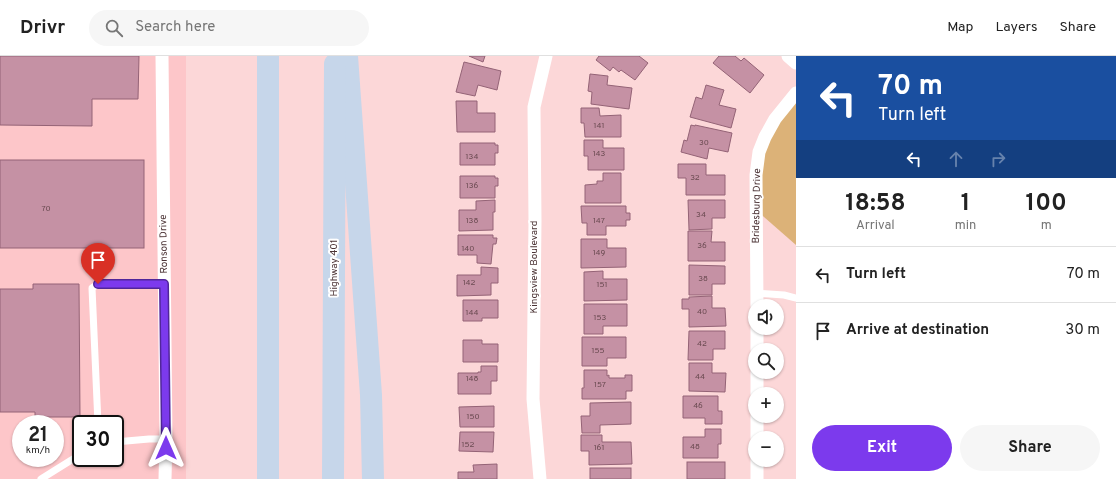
<!DOCTYPE html>
<meta charset="utf-8">
<style>
:root{--surface:#fff;--page:#f6f6f6;--text:#222;--muted:#767676;--line:#e0e0e0;--accent:#7c3aed}
body{margin:0;font-family:Overpass,sans-serif;background:var(--page);color:var(--text);height:100vh;display:flex;flex-direction:column;font-size:15px;white-space:nowrap}
*{box-sizing:border-box;margin:0}
p{font-size:13px;color:var(--muted)}
.icon{flex:none;width:22px;height:22px;fill:none;stroke:currentColor;stroke-width:2;stroke-linecap:round;stroke-linejoin:round}
.map{position:relative;flex:1;overflow:hidden}
.panel{display:flex;flex-direction:column;background:var(--surface);width:320px}
.panel>*{flex:none}
.hud{background:#1a4fa0;color:#fff;overflow:hidden}
.tools{position:absolute;left:748px;top:243px;display:grid;gap:8px}
.tools a{display:grid;place-items:center;width:36px;height:36px;border-radius:50%;background:var(--surface);box-shadow:0 1px 3px #0004;font-size:20px}
.speed{position:absolute;left:12px;top:359px;display:flex;gap:8px;font-size:20px;font-weight:700;text-align:center}
.speed>*{display:grid;place-content:center;width:52px;height:52px;border-radius:50%;background:var(--surface);box-shadow:0 1px 3px #0004;line-height:1}
.speed small{font-size:10px;font-weight:400}
.speed .limit{border:2px solid #111;border-radius:6px;background:#fff;color:#111}
.pin{position:absolute;display:grid;place-items:center;width:34px;height:34px;color:#fff;margin:-41px -17px;border-radius:50% 50% 50% 0;rotate:-45deg;box-shadow:0 0 4px #0007}
.pin .icon{rotate:45deg}
.me{position:absolute;width:44px;margin:-22px;rotate:0deg;stroke-linejoin:round;filter:drop-shadow(0 0 3px #0008)}
.turn{display:flex;align-items:center;gap:14px;height:84px;padding:0 16px;font-size:18px}
.turn .icon{width:52px;height:52px;stroke-width:2.5}
.turn b{display:block;font-size:28px;line-height:34px}
.lanes{display:flex;align-items:center;height:38px;padding:0 16px;background:#0003;justify-content:center;gap:20px;direction:ltr}
.lanes .off{opacity:.35}
.eta{display:flex;justify-content:space-evenly;align-items:center;height:68px;text-align:center}
.eta b{font-size:24px;font-weight:700;line-height:28px}
.cta{display:flex;gap:8px;margin-top:auto;padding:8px 16px}
.cta a{flex:1;height:46px;border-radius:24px;background:var(--accent);color:#fff;font-size:16px;font-weight:700;line-height:46px;text-align:center}
.cta a+a{background:var(--page);color:var(--text)}
ul{padding:0;list-style:none}
li{display:flex;align-items:center;gap:12px;height:56px;padding:0 16px;border-top:1px solid var(--line)}
li div{flex:1}
li b{display:block;font-size:15px}
li em{font-style:normal}
header{display:flex;align-items:center;gap:24px;box-sizing:border-box;height:56px;padding:0 20px;background:var(--surface);border-bottom:1px solid var(--line)}
header strong{font-size:19px}
nav{display:flex;gap:22px;margin-inline-start:auto;font-size:14px}
.search{width:280px;height:36px;background:var(--page);display:flex;align-items:center;gap:10px;box-sizing:border-box;padding:0 14px;border-radius:22px;color:var(--muted);font-size:15px}
main{display:flex;flex:1;min-height:0}
.map>svg:first-child{display:block}
.built{fill:#fdc6c9;fill-rule:evenodd}
.green{fill:#dcb278}
.building{fill:#c591a4;stroke:#946376}
.lines{fill:none;stroke-linecap:round;stroke-linejoin:round}
.service{stroke:#fff;stroke-width:7}
.minor{stroke:#fff;stroke-width:13}
.motorway{stroke:#c6d6ea;stroke-width:22}
.route-casing{stroke:#51269a;stroke-width:10}
.route{stroke:#7c3aed;stroke-width:7}
.labels{text-anchor:middle;dominant-baseline:central;stroke-width:4;stroke-linejoin:round;paint-order:stroke}
.number-label{font-size:8px;fill:#6a4a51}
.street-label{font-size:10px;fill:#4b3335;stroke:#fff}
</style>
<header>
<strong>Drivr</strong>
<div class="search"><svg class="icon" aria-label="search" viewBox="0 0 24 24"><circle cx="10" cy="10" r="6"/><path d="M15 15l6 6"/></svg>Search here</div>
<nav><a>Map</a><a>Layers</a><a>Share</a></nav>
</header>
<main>
<div class="map">
<svg width="796" height="423" viewBox="0 0 796 423">
<rect width="100%" height="100%" fill="#fcd7d8"/>
<!-- built -->
<path class="built" d="M0,0h186v423h-186zM21,368h34v34h-34zM81,368h34v34h-34z"/>
<!-- green -->
<polygon class="green" points="796,38 796,189 757,155 760,96"/>
<!-- building -->
<g class="building">
<polygon points="0,0 139,0 138,43 92,43 92,70 0,69"/>
<polygon points="469,0 485,0 483,6"/>
<polygon points="599,0 639,0 648,7 635,24 621,14 619,16 613,11 610,15 596,4"/>
<polygon points="719,0 735,0 741,5 744,2 764,19 750,37 713,7"/>
<polygon points="464,6 501,15 497,34 478,29 475,40 456,36"/>
<polygon points="590,18 608,20 607,29 632,32 629,53 591,48 592,36 588,35"/>
<polygon points="706,29 724,34 719,49 736,53 731,72 690,61 696,41 702,43"/>
<polygon points="456,45 477,45 477,57 495,57 495,76 457,76"/>
<polygon points="581,52 599,52 600,60 621,59 621,81 585,81 584,67 581,67"/>
<polygon points="691,69 695,70 695,69 732,77 728,96 709,92 707,103 681,96 684,84 687,85"/>
<polygon points="584,84 603,84 603,92 624,92 624,114 588,114 588,100 584,100"/>
<polygon points="460,87 495,87 495,89 498,89 498,97 495,97 495,109 460,109"/>
<rect x="0" y="104" width="144" height="88"/>
<polygon points="678,108 706,108 706,119 725,119 725,139 686,139 686,122 678,122"/>
<polygon points="603,117 621,117 621,147 585,147 585,129 597,128 597,125 603,125"/>
<polygon points="460,120 495,120 495,122 498,122 498,130 495,130 495,142 460,142"/>
<polygon points="495,144 495,156 493,156 493,174 459,175 459,154 476,154 476,145"/>
<polygon points="688,144 725,144 725,162 712,162 712,173 689,174"/>
<polygon points="581,150 626,150 626,157 630,157 630,164 626,164 626,170 606,170 606,179 587,179 587,167 582,167"/>
<polygon points="688,175 712,175 711,186 725,186 725,205 688,205"/>
<polygon points="458,179 493,179 493,182 497,182 496,188 493,188 491,208 477,207 477,199 458,199"/>
<polygon points="581,183 607,183 607,192 626,192 626,211 581,212"/>
<polygon points="689,209 725,210 725,228 712,228 712,239 689,239"/>
<polygon points="481,211 498,212 498,227 491,227 491,239 457,240 457,219 481,219"/>
<polygon points="603,215 603,223 627,223 627,244 584,245 584,216"/>
<polygon points="33,228 79,228 80,361 35,361 35,356 0,356 0,233 33,233"/>
<polygon points="712,240 712,252 725,252 726,270 689,271 689,253 682,253 682,243 689,243 689,241"/>
<polygon points="463,244 498,244 498,262 482,262 482,265 463,265"/>
<polygon points="584,248 627,248 627,270 603,270 603,278 584,278"/>
<polygon points="689,275 725,275 725,293 713,293 713,304 688,304"/>
<polygon points="582,281 626,281 626,302 607,302 607,310 582,310"/>
<polygon points="463,284 482,284 482,288 498,288 498,306 463,306"/>
<polygon points="689,307 712,307 712,317 726,317 725,336 689,335"/>
<polygon points="481,310 497,310 497,325 491,325 491,338 458,338 458,317 478,317 478,316 481,316"/>
<polygon points="584,314 607,314 607,320 609,319 609,322 625,322 625,319 632,319 632,335 626,335 626,343 582,343 582,332 584,332"/>
<polygon points="683,340 718,340 718,355 722,355 722,368 705,368 705,362 683,362"/>
<polygon points="631,346 631,368 600,369 600,377 582,377 581,360 590,360 590,347"/>
<polygon points="494,350 494,371 460,371 459,351"/>
<polygon points="705,373 721,373 721,388 718,388 718,402 683,402 683,381 705,381"/>
<polygon points="460,376 494,376 493,396 459,395"/>
<polygon points="581,379 602,379 602,386 631,386 632,408 589,409 589,395 581,395"/>
<rect x="687" y="406" width="38" height="17"/>
<polygon points="497,408 497,423 458,423 458,416 474,416 473,409"/>
<rect x="590" y="412" width="41" height="11"/>
</g>
<g class="lines">
<!-- service -->
<g class="service">
<polyline points="756,237 784,239 796,242"/>
<polyline points="98,368 92,232 98,228 164,229"/>
<polyline points="115,386 149,383 166,383"/>
<polyline points="41,423 81,398"/>
</g>
<!-- minor -->
<g class="minor">
<polyline points="162,0 166,383 165,423"/>
<polyline points="788,0 796,7"/>
<polyline points="757,250 756,119 759,96 765,81 775,63 796,37"/>
<polyline points="757,272 757,294"/>
<polyline points="757,316 757,338"/>
<polyline points="757,360 757,382"/>
<polyline points="757,404 757,423"/>
<polyline points="540,423 533,343 535,165 534,51 546,0"/>
</g>
<!-- motorway -->
<g class="motorway">
<polyline points="347,0 371,339 373,423"/>
<polyline points="268,423 268,0"/>
<polyline points="333,423 335,8"/>
</g>
</g>
<g class="lines">
<!-- route casing -->
<g class="route-casing">
<polyline id="route" points="98,228 164,228 166,392"/>
</g>
<!-- route -->
<use href="#route" class="route"/>
</g>
<g class="labels">
<!-- number labels -->
<g class="number-label">
<text x="599" y="70">141</text>
<text x="704" y="87">30</text>
<text x="599" y="98">143</text>
<text x="472" y="101">134</text>
<text x="695" y="122">32</text>
<text x="472" y="130">136</text>
<text x="46" y="153">70</text>
<text x="701" y="159">34</text>
<text x="472" y="165">138</text>
<text x="599" y="165">147</text>
<text x="702" y="190">36</text>
<text x="468" y="193">140</text>
<text x="599" y="197">149</text>
<text x="703" y="223">38</text>
<text x="469" y="227">142</text>
<text x="602" y="229">151</text>
<text x="702" y="256">40</text>
<text x="472" y="257">144</text>
<text x="600" y="262">153</text>
<text x="702" y="288">42</text>
<text x="598" y="295">155</text>
<text x="700" y="321">44</text>
<text x="472" y="323">148</text>
<text x="600" y="329">157</text>
<text x="698" y="350">46</text>
<text x="473" y="361">150</text>
<text x="468" y="389">152</text>
<text x="695" y="391">48</text>
<text x="599" y="392">161</text>
</g>
<!-- street labels -->
<g class="street-label">
<text transform="translate(757 150) rotate(-89)">Bridesburg Drive</text>
<text transform="translate(164 188) rotate(-91)">Ronson Drive</text>
<text transform="translate(534 211) rotate(-90)">Kingsview Boulevard</text>
<text transform="translate(334 212) rotate(-90)">Highway 401</text>
</g>
</g>
</svg>
<div class="tools">
<a><svg class="icon" aria-label="sound" viewBox="0 0 24 24"><path d="M4 9h4l5-4v14l-5-4H4zM17 9q2 3 0 6"/></svg></a>
<a><svg class="icon" aria-label="search" viewBox="0 0 24 24"><circle cx="10" cy="10" r="6"/><path d="M15 15l6 6"/></svg></a>
<a>+</a>
<a>−</a>
</div>
<div class="speed"><div>21<small>km/h</small></div><div class="limit">30</div></div>
<div class="pin" style="left:98px;top:228px;background:#d93025"><svg class="icon" aria-label="arrive" viewBox="0 0 24 24"><path d="M6 21V4h12l-3 4 3 4H6"/></svg></div>
<svg class="me" style="left:166px;top:392px" viewBox="-20 -20 40 40"><path d="M0-17L14 15 0 8-14 15z" fill="#7c3aed" stroke="#fff" stroke-width="4"/></svg>
</div>
<section class="panel">
<div class="hud">
<div class="turn"><svg class="icon" aria-label="left" viewBox="0 0 24 24"><path d="M17 20v-9H6M10 6l-5 5 5 5"/></svg><div><b>70 m</b>Turn left</div></div>
<div class="lanes"><svg class="icon" aria-label="left" viewBox="0 0 24 24"><path d="M17 20v-9H6M10 6l-5 5 5 5"/></svg><svg class="icon off" aria-label="ahead" viewBox="0 0 24 24"><path d="M12 20V5M6 11l6-6 6 6"/></svg><svg class="icon off" aria-label="right" viewBox="0 0 24 24"><path d="M7 20v-9h11M14 6l5 5-5 5"/></svg></div>
</div>
<div class="eta">
<div><b>18:58</b><p>Arrival</p></div>
<div><b>1</b><p>min</p></div>
<div><b>100</b><p>m</p></div>
</div>
<ul>
<li><svg class="icon" aria-label="left" viewBox="0 0 24 24"><path d="M17 20v-9H6M10 6l-5 5 5 5"/></svg><div><b>Turn left</b></div><em>70 m</em></li>
<li><svg class="icon" aria-label="arrive" viewBox="0 0 24 24"><path d="M6 21V4h12l-3 4 3 4H6"/></svg><div><b>Arrive at destination</b></div><em>30 m</em></li>
</ul>
<div class="cta"><a>Exit</a><a>Share</a></div>
</section>
</main>
